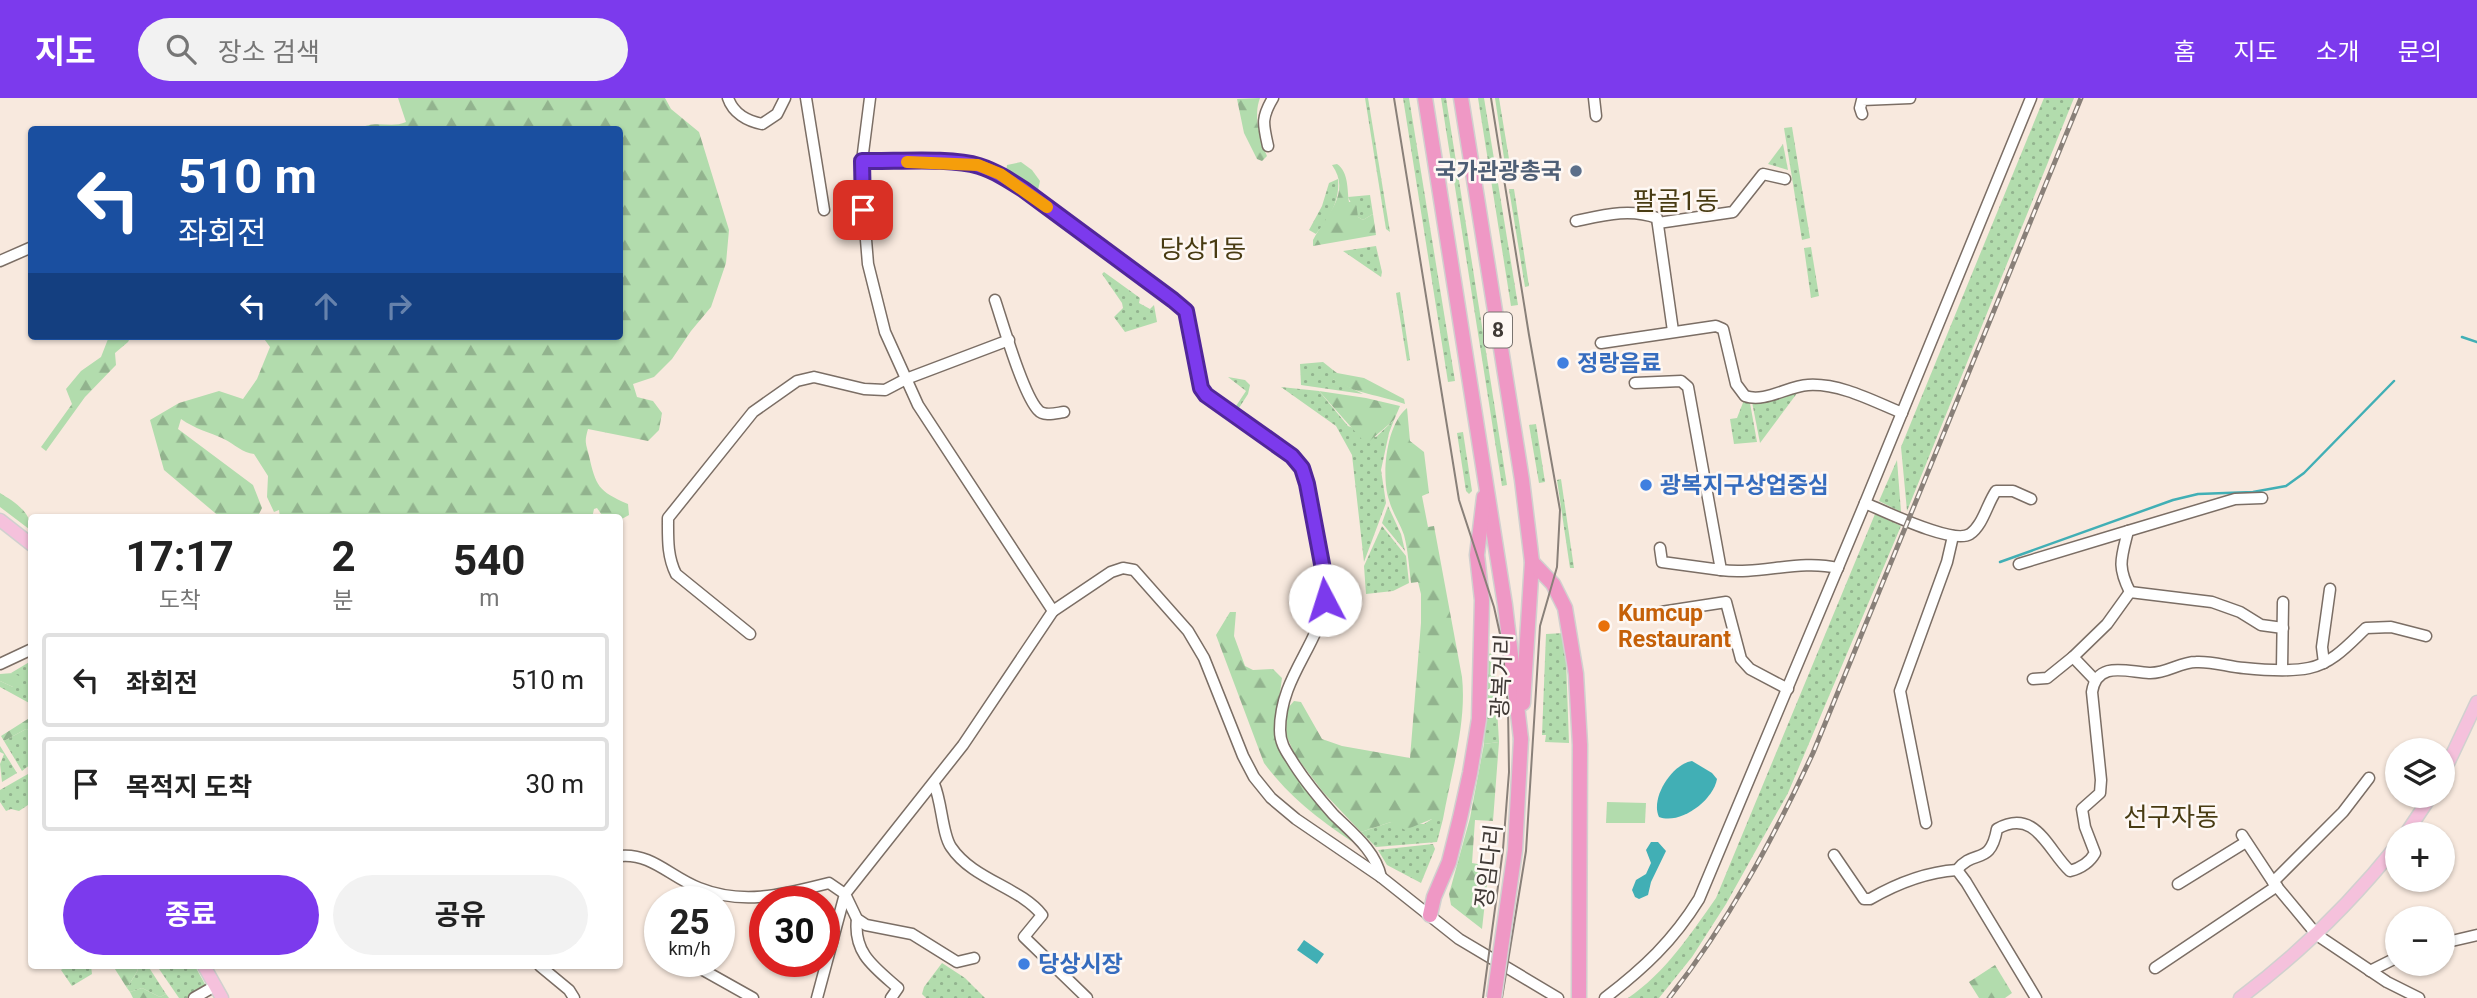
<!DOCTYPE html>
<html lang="ko">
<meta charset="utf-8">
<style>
:root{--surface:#fff;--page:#f2f2f2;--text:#222;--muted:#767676;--line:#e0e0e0;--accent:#7c3aed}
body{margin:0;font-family:Roboto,"Noto Sans KR",sans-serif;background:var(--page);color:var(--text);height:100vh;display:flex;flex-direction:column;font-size:26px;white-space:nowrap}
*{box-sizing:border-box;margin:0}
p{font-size:23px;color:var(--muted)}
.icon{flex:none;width:38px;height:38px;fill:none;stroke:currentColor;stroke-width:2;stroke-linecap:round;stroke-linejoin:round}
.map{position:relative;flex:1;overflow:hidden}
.panel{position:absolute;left:28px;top:416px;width:595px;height:455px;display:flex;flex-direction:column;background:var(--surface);border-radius:7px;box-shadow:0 2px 5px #0004}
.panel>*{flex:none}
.guide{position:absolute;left:28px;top:28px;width:595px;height:214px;border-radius:7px;box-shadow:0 2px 5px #0004;background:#1a4fa0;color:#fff;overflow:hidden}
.tools{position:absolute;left:2385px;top:640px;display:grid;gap:14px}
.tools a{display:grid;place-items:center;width:70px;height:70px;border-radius:50%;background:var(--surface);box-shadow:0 2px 5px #0004;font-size:35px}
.speed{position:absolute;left:644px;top:788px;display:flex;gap:14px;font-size:35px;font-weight:700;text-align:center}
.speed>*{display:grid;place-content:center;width:91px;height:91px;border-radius:50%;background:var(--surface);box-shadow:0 2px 5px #0004;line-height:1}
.speed small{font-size:18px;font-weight:400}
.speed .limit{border:10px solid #d22;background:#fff;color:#111}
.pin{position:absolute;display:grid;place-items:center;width:60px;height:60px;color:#fff;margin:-30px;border-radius:14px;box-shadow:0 4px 10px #0006}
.me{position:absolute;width:77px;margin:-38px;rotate:355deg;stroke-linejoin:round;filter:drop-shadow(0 0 5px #0008)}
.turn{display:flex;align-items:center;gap:24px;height:147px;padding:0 35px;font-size:32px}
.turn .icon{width:91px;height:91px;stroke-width:2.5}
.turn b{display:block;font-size:49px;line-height:60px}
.lanes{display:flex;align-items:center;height:66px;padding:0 35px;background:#0003;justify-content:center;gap:35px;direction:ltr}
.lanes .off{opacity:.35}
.eta{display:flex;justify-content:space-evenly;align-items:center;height:119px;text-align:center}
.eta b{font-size:42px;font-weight:700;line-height:49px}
.primary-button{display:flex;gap:14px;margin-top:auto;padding:14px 35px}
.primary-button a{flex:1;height:80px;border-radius:42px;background:var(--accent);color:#fff;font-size:28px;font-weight:700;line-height:80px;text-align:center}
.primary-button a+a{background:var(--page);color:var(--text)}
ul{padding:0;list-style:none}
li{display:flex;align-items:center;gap:21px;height:94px;margin:0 14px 10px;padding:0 21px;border:4px solid var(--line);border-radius:7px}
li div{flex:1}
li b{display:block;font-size:26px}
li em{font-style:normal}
header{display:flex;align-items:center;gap:42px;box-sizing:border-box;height:98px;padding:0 35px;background:var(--accent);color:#fff}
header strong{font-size:33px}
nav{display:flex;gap:38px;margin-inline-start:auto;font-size:24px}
.search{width:490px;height:63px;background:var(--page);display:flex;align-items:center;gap:18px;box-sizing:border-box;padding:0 24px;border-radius:38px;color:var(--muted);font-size:26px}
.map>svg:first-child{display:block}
.grass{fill:url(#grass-dots)}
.forest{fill:url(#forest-firs)}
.pitch{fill:#b2dcad}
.water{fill:#41afb5}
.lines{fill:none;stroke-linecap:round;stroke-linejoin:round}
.stream{stroke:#41afb5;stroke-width:2.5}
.minor-casing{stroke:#7b6e65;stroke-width:13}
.major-casing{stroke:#d1d0cf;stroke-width:15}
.highway-casing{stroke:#d1d0cf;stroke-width:17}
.minor{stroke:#fff;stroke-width:10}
.major{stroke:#f5c1dc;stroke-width:12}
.highway{stroke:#ef98c5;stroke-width:14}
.tram{stroke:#898079;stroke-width:2}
.rail-casing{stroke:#898079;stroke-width:5}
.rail{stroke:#fef8f4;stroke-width:2.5;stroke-dasharray:8;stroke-linecap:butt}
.highway-bridge-casing{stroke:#d1d0cf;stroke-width:17;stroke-linecap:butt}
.highway-bridge{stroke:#ef98c5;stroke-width:14}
.route-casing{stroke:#51269a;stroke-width:18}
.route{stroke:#7c3aed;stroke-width:12}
.slow{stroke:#f59e0b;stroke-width:12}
.service-dot{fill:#5c6f8a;stroke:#fef8f4;stroke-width:2.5}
.shop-dot{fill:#3f7fe0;stroke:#fef8f4;stroke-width:2.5}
.food-dot{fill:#e8710a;stroke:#fef8f4;stroke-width:2.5}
.labels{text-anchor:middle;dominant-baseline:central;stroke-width:5;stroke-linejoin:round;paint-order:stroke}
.shield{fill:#fef8f4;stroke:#79736f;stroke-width:2}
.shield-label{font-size:21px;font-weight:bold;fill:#403a36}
.service-label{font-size:23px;font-weight:bold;fill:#4e5e75;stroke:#fef8f4;text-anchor:end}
.shop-label{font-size:23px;font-weight:bold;fill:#366cbe;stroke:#fef8f4;text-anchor:start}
.food-label{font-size:23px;font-weight:bold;fill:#c56008;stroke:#fef8f4;text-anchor:start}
.street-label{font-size:23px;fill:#403a36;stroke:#fef8f4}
.quarter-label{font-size:26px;fill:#483b12;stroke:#fef8f4}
</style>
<header>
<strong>지도</strong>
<div class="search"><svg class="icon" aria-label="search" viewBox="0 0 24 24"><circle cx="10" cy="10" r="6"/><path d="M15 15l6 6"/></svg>장소 검색</div>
<nav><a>홈</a><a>지도</a><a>소개</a><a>문의</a></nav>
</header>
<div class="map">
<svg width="2477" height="900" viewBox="0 0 2477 900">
<defs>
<pattern id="grass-dots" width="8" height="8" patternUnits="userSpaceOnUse" patternTransform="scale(1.75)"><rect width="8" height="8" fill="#b2dcad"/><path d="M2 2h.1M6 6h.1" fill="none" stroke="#92b38e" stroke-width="1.8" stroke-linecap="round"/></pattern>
<pattern id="forest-firs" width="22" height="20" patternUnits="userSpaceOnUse" patternTransform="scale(1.75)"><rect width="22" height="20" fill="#b2dcad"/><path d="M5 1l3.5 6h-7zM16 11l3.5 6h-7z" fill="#92b38e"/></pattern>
</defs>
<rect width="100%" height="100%" fill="#f8e9de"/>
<!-- grass -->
<g class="grass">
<polygon points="1365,0 1368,0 1390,134 1386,131"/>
<polygon points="1403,0 1409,0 1455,283 1448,284"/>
<polygon points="1441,0 1446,0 1507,387 1502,388"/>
<polygon points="1478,0 1484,0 1518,207 1511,208"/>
<polygon points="1495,0 1499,0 1512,79 1507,80"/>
<polygon points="2044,0 2074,0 1907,413 1901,349"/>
<polygon points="1792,29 1810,140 1802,142 1784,30"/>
<polygon points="1783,46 1788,72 1768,66"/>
<path d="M1338,81c2,22 -8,38 -22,55l-7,-4 13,-24 7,-23z"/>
<polygon points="1509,91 1514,91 1529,188 1525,189"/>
<polygon points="1370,97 1373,116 1363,122 1358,119 1348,99"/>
<polygon points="1376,148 1382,174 1381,179 1343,153"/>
<polygon points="1811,149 1819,198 1811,200 1804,150"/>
<polygon points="1104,174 1140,200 1139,205 1150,211 1154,207 1157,224 1125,234 1114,219 1123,210 1122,205 1102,176"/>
<polygon points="1400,194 1410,262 1407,263 1396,195"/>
<polygon points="1323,264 1333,272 1333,281 1363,296 1301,287 1300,266"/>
<polygon points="1228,279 1245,282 1250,287 1248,296 1239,310 1236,308 1246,293"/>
<polygon points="1281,289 1319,293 1348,328 1376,339 1394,322 1389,335 1381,372 1386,405 1364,464 1352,357 1336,328"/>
<polygon points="1798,294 1760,345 1752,304"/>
<polygon points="1744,302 1750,305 1757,344 1734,346 1730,321 1737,320"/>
<polygon points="1536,326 1545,384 1539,385 1529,327"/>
<polygon points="1463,334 1472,393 1469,396 1466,393 1457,335"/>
<polygon points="1897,362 1901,414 1879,403"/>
<polygon points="1561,381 1574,470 1570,470 1557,382"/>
<polygon points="1388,408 1401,436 1405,453 1382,425"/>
<path d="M1875,416l26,12 -113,267 -62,111 -34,53 -33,41h-31c37,-25 62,-63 88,-100z"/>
<polygon points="1382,428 1406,458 1409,485 1393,493 1366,496 1364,468"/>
<polygon points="1565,535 1569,645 1545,644 1546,637 1542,637 1546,536"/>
<polygon points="1490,555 1494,559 1499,644 1484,646 1487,559"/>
<polygon points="31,563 31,606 0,589 0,583 13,589 13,575 11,575"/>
<polygon points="26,631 31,632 31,666 22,673 4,643"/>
<polygon points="0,648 17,675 2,684 0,666 4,656 0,654"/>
<polygon points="28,676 31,682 31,705 19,713 11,711 6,713 0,704 0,692"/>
<polygon points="1432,721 1443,721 1437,744 1376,749 1361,734 1391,724 1424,726"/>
<polygon points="1433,746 1435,751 1421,785 1387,767 1378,752"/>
<polygon points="942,865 965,880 985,900 926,900 922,896 924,889"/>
<polygon points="67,868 91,868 92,876 72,888 61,872"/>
<polygon points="133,868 148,868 166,896 160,899 142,890 130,894 127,890 138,872"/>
<polygon points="157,868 187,868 196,870 206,888 187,900 179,900"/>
</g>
<!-- forest -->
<g class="forest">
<path d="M398,0h267l6,11 28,23 30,98 -3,33 -15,44 -20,24 -19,28 -18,18 -21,7 4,13 16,4 9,12 -3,17 -11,11 -60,-12c-4,14 -2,14 1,27 7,30 9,35 39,48l1,11 -9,5v-2h-16l-7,-10 -3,1 -2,9h-312l-1,-8 -5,2 -7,-15 1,-21 -14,-22c-11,-1 -20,-10 -30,-15 -15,-7 -29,-10 -43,-20l-3,10 75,56 9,23 -5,10h-36l-57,-48 -14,-50 29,-17 40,-12 24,8 14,-20 13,-32 -8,-11h358v-206l-260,-1c13,-10 31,0 46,-7z"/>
<path d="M1260,0c-7,18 0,41 7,58l-5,5 -5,-2 -13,-26 -7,-34z"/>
<polygon points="1021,64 1032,72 1040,83 1038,92 1034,95 1011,79 1006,74 1007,67"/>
<path d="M1337,66c12,8 10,26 12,38h7l2,15 5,3 10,-6 3,21 -63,11v-6c13,-24 39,-47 19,-75z"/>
<polygon points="117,238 131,238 128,244 115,255 116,267 85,299 46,353 41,349 72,306 66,291 81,273 101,259 108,241"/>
<path d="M1333,272l4,3 27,5 40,21 1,5c-25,-9 -50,-10 -72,-25z"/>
<polygon points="1319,293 1366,300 1400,308 1394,322 1366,346"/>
<path d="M1407,310l3,33 14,11 5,41 -7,3 6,31 6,-1 28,151c5,46 -11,97 -19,142h-11l-27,11 -14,-8 -30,10 -38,-40 -28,-37 -9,-20 1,-26 7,-8 7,1 21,37 20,7 68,12 11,-135v-29l-3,-12 -7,1c-2,-16 -3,-33 -7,-48 -4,-12 -12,-23 -15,-35 -8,-24 -3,-75 18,-92z"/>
<path d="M0,395c13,8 30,18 31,35l-2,1 -29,-22z"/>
<path d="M1230,514h6l-2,24 11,30 8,4 20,-1 9,9 -6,44 1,18 82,106c-38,-25 -68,-47 -95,-83l-48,-128z"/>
<polygon points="13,575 21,579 19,588 13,589 0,583 0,576"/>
<polygon points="31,619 31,632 26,631 4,643 1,638"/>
<polygon points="1499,644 1493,723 1475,722 1472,765 1489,768 1482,831 1451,807 1449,796 1470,720 1484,646"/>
<polygon points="1995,867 2012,895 2005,900 1979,900 1969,884"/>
<polygon points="113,868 133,868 138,872 127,890"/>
<polygon points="142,890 160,899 166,896 169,900 133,900 130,894"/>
</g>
<!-- pitch -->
<polygon class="pitch" points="1607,704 1646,705 1645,725 1606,725"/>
<!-- water -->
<g class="water">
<path d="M1692,663l20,12 5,6c-4,22 -37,46 -58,38 -9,-19 13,-53 33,-56z"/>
<polygon points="1651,744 1658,744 1666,753 1651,784 1648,797 1639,801 1635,799 1632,792 1636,782 1646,776 1651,765 1646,752"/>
<polygon points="1304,842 1324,856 1317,866 1297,852"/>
</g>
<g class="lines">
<!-- stream -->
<g class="stream">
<polyline points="2462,239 2477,244"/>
<polyline points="2000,464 2173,402 2198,396 2253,394 2286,388 2304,375 2394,283"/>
</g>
<!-- minor casing -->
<g class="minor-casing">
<g id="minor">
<path d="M728,0c5,15 19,23 34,26l15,-10 8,-16"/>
<polyline points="806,0 824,112"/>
<polyline points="870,0 862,63 862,93 868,166 885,234 918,307 1053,513 1111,474 1123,470 1134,472 1188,533 1204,560 1243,658 1254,679 1271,700 1296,721 1381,779 1459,841 1558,900"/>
<polyline points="1594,0 1596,18"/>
<polyline points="1862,16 1860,10 1862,2 1910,0"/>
<path d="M1268,48c-5,-22 -7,-28 5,-48"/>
<path d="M862,63c31,1 89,-4 117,5 16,5 30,14 44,23l163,122 15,77 5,7 86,61c17,20 18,40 22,65 4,25 14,54 11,79 -6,46 -45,77 -45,130 0,12 5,20 11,29 12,20 27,38 42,55 19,19 42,36 48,63"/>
<path d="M1576,123c28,-6 54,-13 81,-3l16,113"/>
<polyline points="1658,125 1733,114 1763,76 1785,81"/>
<polyline points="0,163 32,149"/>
<path d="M995,202c8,24 28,94 43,110 6,7 18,3 26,2"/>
<path d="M1601,245l115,-17 7,3 13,55 9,12c20,7 43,-10 63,-11 32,-2 65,16 94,28"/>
<path d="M1635,285l46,-2 7,6 33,183c39,5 78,-11 117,-2"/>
<path d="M1865,405c19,8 88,42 105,31 13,-9 17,-30 26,-43h17l18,8"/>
<polyline points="1660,450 1662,464 1721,472"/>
<polyline points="2019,466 2128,433"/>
<path d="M2130,494c-13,-26 -9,-33 -2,-61l107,-32 27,-1"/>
<polyline points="1661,514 1726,504 1741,561 1750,571 1788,591"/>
<path d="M750,536l-74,-60c-9,-18 -8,-36 -8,-56l85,-106 44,-31 17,-4 50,12 21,1 21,-11 103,-39"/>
<polyline points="2324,565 2322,549 2330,491"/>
<polyline points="0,566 32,551"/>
<polyline points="2282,571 2283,504"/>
<polyline points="2033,581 2047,580 2073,559"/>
<polyline points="2095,582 2073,559 2107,526 2130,494 2212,504 2240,514 2261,527 2283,530"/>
<path d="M934,686c8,18 8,50 17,63 22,33 69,40 91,68l-18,22 63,61"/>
<polyline points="1926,725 1900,593 1947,464 1953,438"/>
<polyline points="2242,737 2273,784 2317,837 2387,884 2419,900"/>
<path d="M1834,757l30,44h6c26,-15 57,-27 87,-29 17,-22 33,-3 40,-41 39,-22 51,22 73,42 11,-3 20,-9 25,-18l-10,-26 -3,-18 18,-16 1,-13 -9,-88c5,-32 35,-20 57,-19 17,1 31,-11 47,-11 16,-1 33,5 48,6 20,2 46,4 65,0 24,-5 40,-24 57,-40l25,-1 35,9"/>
<path d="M620,758c32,-3 50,21 79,32 45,18 86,6 130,-5l16,11 -28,104"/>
<polyline points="1957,772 1966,784 2036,900"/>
<polyline points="2273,784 2343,714 2369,680"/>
<polyline points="2178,786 2246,744"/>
<path d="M857,821c-4,34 17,48 41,69l-7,10"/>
<polyline points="2443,845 2477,837"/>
<polyline points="657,846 660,847"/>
<polyline points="974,860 957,864 912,836 866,827 857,821 845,796 963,647 1053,513"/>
<polyline points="687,863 753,900"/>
<polyline points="540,868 569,892 574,900"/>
<polyline points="2155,870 2277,788"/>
<polyline points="2370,873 2398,859"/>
<polyline points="194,900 215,888"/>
<path d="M1605,900c39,-30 68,-57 94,-99l166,-396 166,-405"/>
</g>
</g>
<!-- major casing -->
<g class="major-casing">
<g id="major">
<polyline points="0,422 32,447"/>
<polyline points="2443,676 2477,604"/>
<polyline points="2405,737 2431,698"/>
<polyline points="204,868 222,900"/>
<path d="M2240,900c60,-45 111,-95 158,-154"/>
</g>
</g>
<!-- highway casing -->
<g class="highway-casing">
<g id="highway">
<polyline points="1425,0 1505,507 1521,641"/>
<polyline points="1461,0 1522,382 1532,464 1523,605"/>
<polyline points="1532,464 1553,486 1565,510 1576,576 1580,647 1579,900"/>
<polyline points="1430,817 1434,799 1449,764 1460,720 1470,675 1479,621 1482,502 1477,457 1484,399"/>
</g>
</g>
<!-- minor -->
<use href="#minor" class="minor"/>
<!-- major -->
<use href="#major" class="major"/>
<!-- highway -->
<use href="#highway" class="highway"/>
<!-- tram -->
<g class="tram">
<polyline points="1394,0 1459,402 1494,509 1502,545 1508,609 1509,674 1503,751 1483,900"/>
<polyline points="1491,0 1529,237 1560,412 1557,469 1540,528 1526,753 1502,900"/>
</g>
<!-- rail casing -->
<g class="rail-casing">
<path id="rail" d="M1669,900c59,-75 104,-159 144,-245l268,-655"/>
</g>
<!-- rail -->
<use href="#rail" class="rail"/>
<!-- highway-bridge casing -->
<g class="highway-bridge-casing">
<polyline id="highway-bridge" points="1494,900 1515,752 1521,641"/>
</g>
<!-- highway-bridge -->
<use href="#highway-bridge" class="highway-bridge"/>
</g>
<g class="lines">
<!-- route casing -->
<g class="route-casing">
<path id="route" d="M863,112l-1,-49c30,1 89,-4 117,5 16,5 30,14 44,23l150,111 13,11 15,77 5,7 86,61 10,12 5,16 18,96v20"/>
</g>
<!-- route -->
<use href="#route" class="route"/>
<!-- slow -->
<polyline class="slow" points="907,64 978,67 1000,76 1047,109"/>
</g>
<!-- markers -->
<circle class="service-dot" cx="1576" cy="73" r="7"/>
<g class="shop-dot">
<circle cx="1563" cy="265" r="7"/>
<circle cx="1646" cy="387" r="7"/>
<circle cx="1024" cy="866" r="7"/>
</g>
<circle class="food-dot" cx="1604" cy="528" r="7"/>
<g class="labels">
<!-- shield labels -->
<rect class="shield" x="1484" y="214.5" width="28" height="35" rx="5"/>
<g class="shield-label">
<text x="1498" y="232">8</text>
</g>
<!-- service labels -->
<g class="service-label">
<text x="1562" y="73">국가관광총국</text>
</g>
<!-- shop labels -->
<g class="shop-label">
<text x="1577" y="265">정랑음료</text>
<text x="1660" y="387">광복지구상업중심</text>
<text x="1038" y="866">당상시장</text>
</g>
<!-- food labels -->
<g class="food-label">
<text x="1618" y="515">Kumcup<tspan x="1618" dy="26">Restaurant</tspan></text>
</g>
<!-- street labels -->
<g class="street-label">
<text transform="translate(1502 578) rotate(-87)">광복거리</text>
<text transform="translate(1489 768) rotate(-83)">정임다리</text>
</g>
<!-- quarter labels -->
<g class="quarter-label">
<text x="1676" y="103">팔골1동</text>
<text x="1203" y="151">당상1동</text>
<text x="2171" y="719">선구자동</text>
</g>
</g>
</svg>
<div class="tools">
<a><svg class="icon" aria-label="layers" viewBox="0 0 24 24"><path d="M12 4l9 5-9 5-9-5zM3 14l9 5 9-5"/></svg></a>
<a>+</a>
<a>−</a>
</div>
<div class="speed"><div>25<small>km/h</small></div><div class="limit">30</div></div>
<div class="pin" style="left:863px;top:112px;background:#d93025"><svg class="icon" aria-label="arrive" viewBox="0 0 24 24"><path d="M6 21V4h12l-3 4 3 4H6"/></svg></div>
<svg class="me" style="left:1325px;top:502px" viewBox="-20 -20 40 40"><circle r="19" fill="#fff"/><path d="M0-13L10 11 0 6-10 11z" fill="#7c3aed"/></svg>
<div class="guide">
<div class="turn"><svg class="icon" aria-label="left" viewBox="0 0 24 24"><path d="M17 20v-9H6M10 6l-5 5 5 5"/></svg><div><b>510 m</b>좌회전</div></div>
<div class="lanes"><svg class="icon" aria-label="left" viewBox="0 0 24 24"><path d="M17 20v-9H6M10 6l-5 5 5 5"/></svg><svg class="icon off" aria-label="ahead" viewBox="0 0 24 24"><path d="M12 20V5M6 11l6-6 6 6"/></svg><svg class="icon off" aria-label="right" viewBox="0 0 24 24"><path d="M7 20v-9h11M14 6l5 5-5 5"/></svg></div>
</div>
<section class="panel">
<div class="eta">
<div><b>17:17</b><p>도착</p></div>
<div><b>2</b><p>분</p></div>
<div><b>540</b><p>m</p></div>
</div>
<ul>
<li><svg class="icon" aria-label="left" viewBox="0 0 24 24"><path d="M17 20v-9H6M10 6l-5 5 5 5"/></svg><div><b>좌회전</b></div><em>510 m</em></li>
<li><svg class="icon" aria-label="arrive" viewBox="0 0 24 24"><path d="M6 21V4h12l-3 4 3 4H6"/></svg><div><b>목적지 도착</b></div><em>30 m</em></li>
</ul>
<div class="primary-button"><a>종료</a><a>공유</a></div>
</section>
</div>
